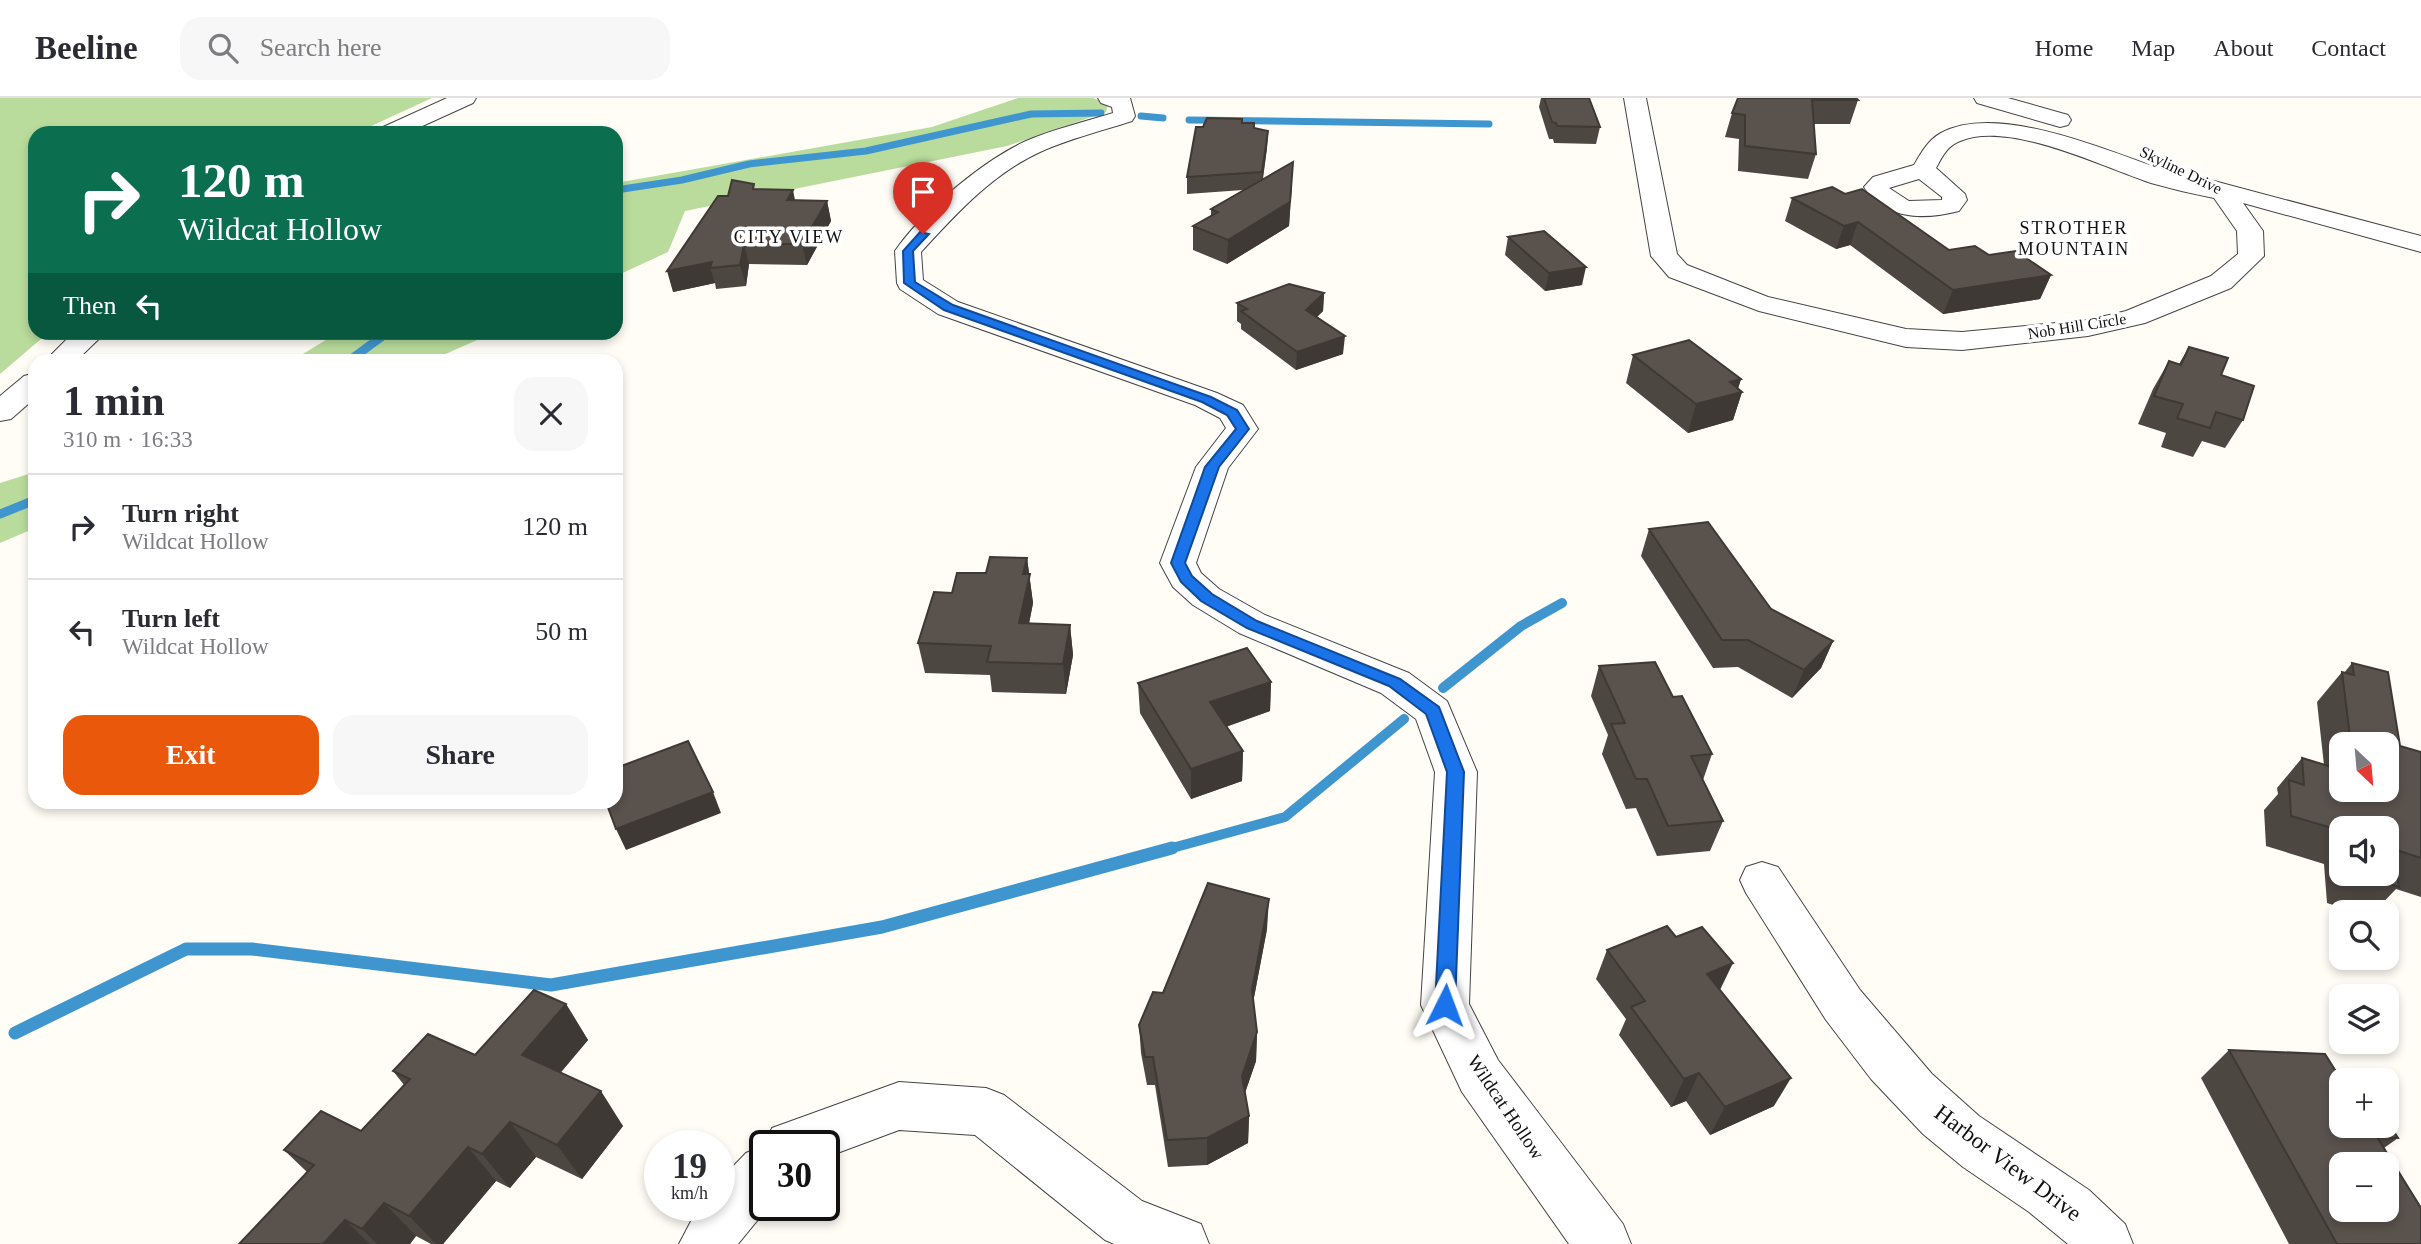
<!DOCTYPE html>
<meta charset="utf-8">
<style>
:root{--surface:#fff;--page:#f7f7f7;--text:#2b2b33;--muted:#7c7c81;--line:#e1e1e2;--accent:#ea580c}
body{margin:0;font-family:Georgia,serif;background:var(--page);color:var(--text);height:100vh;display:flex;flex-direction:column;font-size:26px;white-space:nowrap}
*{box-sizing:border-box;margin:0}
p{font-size:23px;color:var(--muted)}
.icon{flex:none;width:38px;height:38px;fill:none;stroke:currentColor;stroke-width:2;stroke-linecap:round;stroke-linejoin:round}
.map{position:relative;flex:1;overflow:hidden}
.side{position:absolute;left:28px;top:256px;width:595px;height:455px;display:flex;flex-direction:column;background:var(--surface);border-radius:21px;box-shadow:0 4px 10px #0003}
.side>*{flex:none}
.banner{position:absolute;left:28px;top:28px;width:595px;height:214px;border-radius:21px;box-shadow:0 4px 10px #0003;background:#0b6e4f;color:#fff;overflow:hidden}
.needle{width:46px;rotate:154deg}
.tools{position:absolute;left:2329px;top:634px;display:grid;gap:14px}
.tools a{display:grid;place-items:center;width:70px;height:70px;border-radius:14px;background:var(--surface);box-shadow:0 4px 10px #0003;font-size:35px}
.speed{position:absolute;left:644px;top:1032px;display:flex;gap:14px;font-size:35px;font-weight:700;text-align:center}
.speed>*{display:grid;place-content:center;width:91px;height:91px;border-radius:50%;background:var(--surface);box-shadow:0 4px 10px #0003;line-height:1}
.speed small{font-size:18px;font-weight:400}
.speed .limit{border:4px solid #111;border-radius:10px;background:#fff;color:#111}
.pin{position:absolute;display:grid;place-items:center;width:60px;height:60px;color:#fff;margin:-72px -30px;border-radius:50% 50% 50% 0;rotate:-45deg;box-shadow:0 0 7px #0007}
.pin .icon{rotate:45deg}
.me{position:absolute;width:77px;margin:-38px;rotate:3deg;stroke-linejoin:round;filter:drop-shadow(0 0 5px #0008)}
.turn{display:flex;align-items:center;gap:24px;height:147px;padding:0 35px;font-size:32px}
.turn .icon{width:91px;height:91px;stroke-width:2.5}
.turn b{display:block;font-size:49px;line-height:60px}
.then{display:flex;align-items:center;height:66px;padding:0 35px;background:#0003;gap:14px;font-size:26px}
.round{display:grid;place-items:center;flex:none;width:74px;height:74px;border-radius:21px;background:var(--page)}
.overview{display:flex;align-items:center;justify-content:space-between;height:119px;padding:0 35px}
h1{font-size:42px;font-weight:700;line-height:52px}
.button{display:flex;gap:14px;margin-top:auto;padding:14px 35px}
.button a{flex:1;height:80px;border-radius:21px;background:var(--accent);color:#fff;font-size:28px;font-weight:700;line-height:80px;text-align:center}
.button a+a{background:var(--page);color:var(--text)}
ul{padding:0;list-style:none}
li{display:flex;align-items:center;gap:21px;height:105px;padding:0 35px;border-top:2px solid var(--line)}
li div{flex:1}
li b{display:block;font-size:26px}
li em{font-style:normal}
header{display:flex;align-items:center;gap:42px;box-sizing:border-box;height:98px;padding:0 35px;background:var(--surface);border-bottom:2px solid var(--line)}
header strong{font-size:33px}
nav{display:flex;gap:38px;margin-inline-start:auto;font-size:24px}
.search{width:490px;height:63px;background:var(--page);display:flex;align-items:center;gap:18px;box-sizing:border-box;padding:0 24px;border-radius:21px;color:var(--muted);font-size:26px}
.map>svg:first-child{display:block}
.forest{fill:#b9dc9c}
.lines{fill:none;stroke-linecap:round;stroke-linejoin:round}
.stream-far3{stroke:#3f96cf;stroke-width:7}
.stream-far2{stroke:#3f96cf;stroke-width:9}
.stream-far1{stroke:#3f96cf;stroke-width:10}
.stream{stroke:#3f96cf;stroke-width:13}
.minor-casing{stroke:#444;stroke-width:2}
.minor{fill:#fff;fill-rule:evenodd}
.wall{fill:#4d4742;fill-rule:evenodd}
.shaded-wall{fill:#3f3936}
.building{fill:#5a524d;stroke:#3f3936;stroke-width:2;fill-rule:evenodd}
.route{fill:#1a73e8;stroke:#114b97;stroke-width:2}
.labels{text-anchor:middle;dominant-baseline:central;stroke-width:7;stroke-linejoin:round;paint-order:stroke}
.far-street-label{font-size:16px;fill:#111;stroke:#fff}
.far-neighbourhood-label{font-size:18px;letter-spacing:2px;fill:#111;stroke:#fff}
.street-label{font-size:19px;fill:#111;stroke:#fff}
.near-street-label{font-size:23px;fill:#111;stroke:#fff}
</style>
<header>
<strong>Beeline</strong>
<div class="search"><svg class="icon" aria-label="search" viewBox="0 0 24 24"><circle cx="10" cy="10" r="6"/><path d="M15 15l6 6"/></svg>Search here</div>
<nav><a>Home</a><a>Map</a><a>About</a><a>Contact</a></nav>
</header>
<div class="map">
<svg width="2421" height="1146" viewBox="0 0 2421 1146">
<rect width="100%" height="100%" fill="#fffdf5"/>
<!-- forest -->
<g class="forest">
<polygon points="0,0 432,0 356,35 35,35 35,234 48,235 0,276"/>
<polygon points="1018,0 1093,0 1108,6 1106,14 1007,48 685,113 668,154 616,178 616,85 932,29"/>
<polygon points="339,234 493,234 493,235 432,262 293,262"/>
<polygon points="35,374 35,430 0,445 0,385"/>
</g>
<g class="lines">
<!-- stream-far3 -->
<g class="stream-far3">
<polyline points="1141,18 1163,20"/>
<polyline points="1189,22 1489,26"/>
<polyline points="616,92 682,82 749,66 866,53 1031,16 1101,15"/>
</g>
<!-- stream-far2 -->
<g class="stream-far2">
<polyline points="350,262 388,234"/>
<polyline points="0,416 35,402"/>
</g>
<!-- stream-far1 -->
<g class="stream-far1">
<polyline points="1443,590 1521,528 1562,505"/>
<polyline points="1165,752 1285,719 1404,621"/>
</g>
<!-- stream -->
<polyline class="stream" points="15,935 186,851 252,851 551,887 882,829 1172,750"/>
<!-- minor casing -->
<g class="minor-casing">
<g id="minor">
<polygon points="447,0 476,0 473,5 407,35 378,35 381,30"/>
<path d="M1098,0h32l5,18 -3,5c-31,10 -63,18 -92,31 -48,22 -84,62 -119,100l2,28 35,22 259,91 26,12 15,24 -30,39 -32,95 5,10 18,16 46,26 144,58 38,28 30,71 -8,232 29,56 125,164 8,20h-62l-107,-152 -41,-87 14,-233 -19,-53 -35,-26 -142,-60 -46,-28 -20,-18 -13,-24 36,-96 30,-39 -6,-10 -25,-13 -257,-91 -38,-25 -3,-6 -2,-32c27,-39 87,-90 131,-110 28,-12 58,-19 87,-28l-1,-6 -11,-4z"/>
<path d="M1624,0h22l31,156 10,11 81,32 138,32 56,3 126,-12 38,-9 85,-35 27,-22 -1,-23 -23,-33c-21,-4 -42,-9 -63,-15 -48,-16 -142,-63 -191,-42 -13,5 -18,16 -24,27l29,26 2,6 -8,11c-35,9 -74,9 -95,-24l9,-10 41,-12c7,-12 14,-25 27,-32 62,-34 187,28 250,46l23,2 207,55v16l-178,-49 20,28 1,25 -33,32 -86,35 -57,13 -126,14 -56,-3 -147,-36 -90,-34 -18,-21zM1919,81l23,18v3l-33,1 -20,-13z"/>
<polygon points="1974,0 2008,0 2068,17 2071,22 2068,27 2060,29 1977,5"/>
<polygon points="74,234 106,234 77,262 46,262"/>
<polygon points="35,275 35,300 11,321 0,323 0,298 24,278"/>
<polygon points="1762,764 1778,769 1860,892 1932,976 1979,1018 2089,1092 2125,1126 2133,1146 2068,1146 2029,1114 1963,1069 1923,1036 1871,981 1826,922 1746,795 1740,782 1746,769"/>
<polygon points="899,984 986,990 1004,997 1142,1103 1201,1126 1209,1146 1114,1146 1105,1142 975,1037 899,1032 824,1060 824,1048 765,1048 765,1108 769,1108 738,1146 679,1146 699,1108 719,1108 719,1083 746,1055 765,1047 772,1030"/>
</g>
</g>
<!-- minor -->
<use href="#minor" class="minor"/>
</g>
<!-- wall -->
<g class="wall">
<polygon points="1541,0 1589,0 1600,29 1596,46 1554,45 1553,41 1549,41 1539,9"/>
<polygon points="1738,0 1858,2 1850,26 1814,26 1816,56 1808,81 1738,73 1739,41 1725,39 1732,15"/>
<polygon points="1242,25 1254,30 1268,33 1267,50 1263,81 1292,87 1289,128 1227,166 1193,152 1193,128 1211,118 1211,111 1243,92 1187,96 1187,79 1203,29"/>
<polygon points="755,91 795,102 827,103 831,123 807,167 749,166 746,188 716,191 715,185 673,194 728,98"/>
<polygon points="1792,100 1949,152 1989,157 2051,177 2040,201 1943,216 1850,147 1836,151 1785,123"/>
<polygon points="1508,139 1582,187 1545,193 1505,157"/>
<polygon points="1324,195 1323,213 1317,219 1343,256 1296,272 1241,231 1241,226 1237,223 1237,205"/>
<polygon points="2189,249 2221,277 2243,322 2225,350 2202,343 2193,359 2161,349 2166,335 2138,326 2153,291 2169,263 2179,266"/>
<polygon points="1633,257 1741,281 1738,291 1742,294 1733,322 1688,335 1626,285"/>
<polygon points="1649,431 1771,511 1833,543 1821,570 1792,600 1738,569 1713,570 1641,458"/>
<polygon points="1027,460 1033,505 1029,526 1070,527 1073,557 1066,596 992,594 990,577 925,575 918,545 952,495 986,475"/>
<path d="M2352,565l48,83 21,6v145l-25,-8 -22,23h-19l-28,-9 -3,-39 -58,-18 -2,-36 14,-16 -1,-6 25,-30 22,7 -7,-63 25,-30 2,1zM2342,646h45l-45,45zM2342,730h45v45h-45z"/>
<polygon points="1599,568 1712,656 1703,682 1723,723 1710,753 1657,758 1636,710 1626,711 1602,656 1608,637 1591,598"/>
<polygon points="1271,584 1270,613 1226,629 1243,653 1242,683 1191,701 1140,615 1138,585"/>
<polygon points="1267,831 1253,905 1257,934 1256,963 1245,995 1249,1018 1248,1045 1207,1067 1168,1069 1155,987 1147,987 1141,955 1139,927 1163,895"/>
<polygon points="1607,852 1720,893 1774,1008 1710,1037 1686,1003 1671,1009 1619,937 1626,921 1596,881"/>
<polygon points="566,906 588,942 561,974 623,1028 582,1081 536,1059 510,1090 496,1083 443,1146 431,1146 416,1138 410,1146 239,1146 307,1074 284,1052 361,1033 404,987 393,973 475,957"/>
<polygon points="2229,952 2342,1027 2398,1040 2384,1050 2421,1146 2289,1146 2201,980"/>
</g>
<!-- shaded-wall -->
<g class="shaded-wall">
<polygon points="1268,33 1267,50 1261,91 1262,74"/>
<polygon points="1293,64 1289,128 1227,166 1228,142"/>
<polygon points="793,92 797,112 787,102"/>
<polygon points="827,103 831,123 807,167 802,146"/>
<polygon points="1858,124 1850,147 1836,151 1844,128"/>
<polygon points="744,146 749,166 746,188 740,167"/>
<polygon points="712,164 710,170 715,185 673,194 667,173"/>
<polygon points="1586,169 1582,187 1545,193 1549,175"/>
<polygon points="2051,177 2040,201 1943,216 1953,192"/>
<polygon points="1324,195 1323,213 1305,230 1306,212"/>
<polygon points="1345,238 1343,256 1296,272 1297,254"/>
<polygon points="1741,281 1736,296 1742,294 1733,322 1688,335 1696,306 1730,284"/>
<polygon points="1027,460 1033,505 1023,555 1019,525 1023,476"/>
<polygon points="1070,527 1073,557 1066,596 1063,566"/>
<polygon points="1833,543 1821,570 1792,600 1804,572"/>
<polygon points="1271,584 1270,613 1210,634 1210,604"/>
<polygon points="1243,653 1242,683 1191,701 1191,671"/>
<polygon points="713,694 721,715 626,752 616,731"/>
<polygon points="1269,801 1267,831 1250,920 1252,892"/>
<polygon points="1733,865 1719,894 1707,876"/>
<polygon points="566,906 588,942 546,992 522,957"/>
<polygon points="1257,934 1256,963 1241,1006 1242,978"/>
<polygon points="1699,975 1686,1003 1671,1009 1684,981"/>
<polygon points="1791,980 1774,1008 1710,1037 1725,1009"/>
<polygon points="601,993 623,1028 582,1081 557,1047"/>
<polygon points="1249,1018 1248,1045 1207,1067 1207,1040"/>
<polygon points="510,1024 536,1059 510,1090 482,1056"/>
<polygon points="468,1049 496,1083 443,1146 436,1146 409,1118"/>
<polygon points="384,1105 416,1138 410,1146 377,1146 362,1131"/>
<polygon points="345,1122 370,1146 323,1146"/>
</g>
<!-- building -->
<g class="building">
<polygon points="1544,0 1589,0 1600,29 1557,28 1556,25 1552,24"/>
<polygon points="1738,0 1856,0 1858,2 1812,2 1816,56 1745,48 1745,17 1732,15"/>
<polygon points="1207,20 1242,21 1242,25 1254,25 1254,30 1268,33 1262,74 1187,79 1196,29 1203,29"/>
<polygon points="1293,64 1290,104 1228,142 1193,128 1218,114 1211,111"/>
<polygon points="732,82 754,86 753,91 793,92 787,102 827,103 802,146 744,146 740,167 710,170 712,164 667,173 718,98 728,98"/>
<polygon points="1832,89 1845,96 1862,91 1949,152 1975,148 1989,157 2016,153 2051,177 1953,192 1858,124 1844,128 1792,100"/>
<polygon points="1544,133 1586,169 1549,175 1508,139"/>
<polygon points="1289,186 1324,195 1306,212 1345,238 1297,254 1241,213 1247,211 1237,205"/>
<polygon points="1689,242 1741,281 1730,284 1742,294 1696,306 1633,257"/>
<polygon points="2189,249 2228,260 2221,277 2254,288 2243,322 2216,314 2210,330 2177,320 2183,306 2154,298 2169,263 2181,267"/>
<polygon points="1708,424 1771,511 1833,543 1804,572 1748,542 1722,542 1649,431"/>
<polygon points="990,459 1027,460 1023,476 1030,476 1019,525 1070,527 1063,566 987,564 991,548 918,545 934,494 952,495 957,475 986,475"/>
<polygon points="1247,550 1271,584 1210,604 1243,653 1191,671 1138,585"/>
<polygon points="1655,564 1673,599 1682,598 1712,656 1691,658 1723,723 1668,728 1647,681 1636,681 1611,626 1625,625 1599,568"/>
<polygon points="2352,565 2388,574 2400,648 2421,654 2421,760 2393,751 2399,789 2356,775 2387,775 2387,730 2342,730 2342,733 2291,718 2289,682 2304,687 2302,660 2342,672 2342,691 2387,691 2387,646 2351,646 2342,574 2354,577"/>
<polygon points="688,643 713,694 616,731 606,704 616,704 616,670"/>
<polygon points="1208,785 1269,801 1252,892 1257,934 1242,978 1249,1018 1207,1040 1167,1042 1153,959 1145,959 1139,927 1153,894 1163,895"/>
<polygon points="1667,828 1676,839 1702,829 1733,865 1707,876 1791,980 1725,1009 1699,975 1684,981 1631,909 1645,903 1607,852"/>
<polygon points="534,892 566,906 522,957 601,993 557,1047 510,1024 482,1056 468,1049 409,1118 384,1105 362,1131 345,1122 323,1146 239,1146 314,1067 284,1052 321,1013 361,1033 410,981 393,973 428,936 475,957"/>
<path d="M2229,952l96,4 17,27v44h45v-4l11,17 -21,-1 44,71v36h-84zM2342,1066h45v45h-45z"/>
</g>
<!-- route -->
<polygon class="route" points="920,134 929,136 913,153 915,184 953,207 1211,299 1237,312 1249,331 1219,369 1185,465 1192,478 1212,496 1257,523 1400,581 1439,609 1464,674 1455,907 1452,913 1445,916 1438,913 1435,907 1447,674 1426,616 1389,588 1247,530 1201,503 1181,484 1171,465 1205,369 1236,331 1227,317 1202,304 944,212 904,185 903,153"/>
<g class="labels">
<!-- far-street labels -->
<g class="far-street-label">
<text transform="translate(2181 72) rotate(26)">Skyline Drive</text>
<text transform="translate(2077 228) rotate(-9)">Nob Hill Circle</text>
</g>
<!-- far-neighbourhood labels -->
<g class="far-neighbourhood-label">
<text x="2074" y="130">STROTHER<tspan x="2074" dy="21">MOUNTAIN</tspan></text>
<text x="789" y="139">CITY VIEW</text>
</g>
<!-- street labels -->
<g class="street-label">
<text transform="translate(1506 1009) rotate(56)">Wildcat Hollow</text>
</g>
<!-- near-street labels -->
<g class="near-street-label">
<text transform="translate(2008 1065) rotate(37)">Harbor View Drive</text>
</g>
</g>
</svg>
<div class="tools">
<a><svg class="needle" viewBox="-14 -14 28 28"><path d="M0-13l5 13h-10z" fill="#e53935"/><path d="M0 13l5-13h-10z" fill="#7c7c81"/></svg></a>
<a><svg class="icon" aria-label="sound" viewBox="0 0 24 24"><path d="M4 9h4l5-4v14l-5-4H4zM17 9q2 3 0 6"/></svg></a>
<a><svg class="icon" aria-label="search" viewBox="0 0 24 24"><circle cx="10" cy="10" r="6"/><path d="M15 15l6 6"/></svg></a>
<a><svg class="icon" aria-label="layers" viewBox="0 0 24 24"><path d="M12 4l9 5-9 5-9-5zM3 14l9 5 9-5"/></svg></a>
<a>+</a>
<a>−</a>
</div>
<div class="speed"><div>19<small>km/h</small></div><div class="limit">30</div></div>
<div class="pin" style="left:923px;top:136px;background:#d93025"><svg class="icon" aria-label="arrive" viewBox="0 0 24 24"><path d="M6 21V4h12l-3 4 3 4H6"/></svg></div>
<svg class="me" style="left:1445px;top:907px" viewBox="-20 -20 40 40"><path d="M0-17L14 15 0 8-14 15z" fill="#1a73e8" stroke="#fff" stroke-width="4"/></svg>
<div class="banner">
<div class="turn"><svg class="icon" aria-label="right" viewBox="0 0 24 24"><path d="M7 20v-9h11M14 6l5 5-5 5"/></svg><div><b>120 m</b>Wildcat Hollow</div></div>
<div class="then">Then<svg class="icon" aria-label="left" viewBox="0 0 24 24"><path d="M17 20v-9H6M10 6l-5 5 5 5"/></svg></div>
</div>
<section class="side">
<div class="overview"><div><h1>1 min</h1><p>310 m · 16:33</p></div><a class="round"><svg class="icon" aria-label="close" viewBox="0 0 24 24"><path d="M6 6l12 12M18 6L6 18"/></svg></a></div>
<ul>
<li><svg class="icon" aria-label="right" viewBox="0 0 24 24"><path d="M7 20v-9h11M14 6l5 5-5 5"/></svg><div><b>Turn right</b><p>Wildcat Hollow</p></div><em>120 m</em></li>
<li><svg class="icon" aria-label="left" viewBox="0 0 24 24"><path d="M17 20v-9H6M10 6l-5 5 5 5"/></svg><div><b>Turn left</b><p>Wildcat Hollow</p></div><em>50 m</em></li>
</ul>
<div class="button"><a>Exit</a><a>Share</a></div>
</section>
</div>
